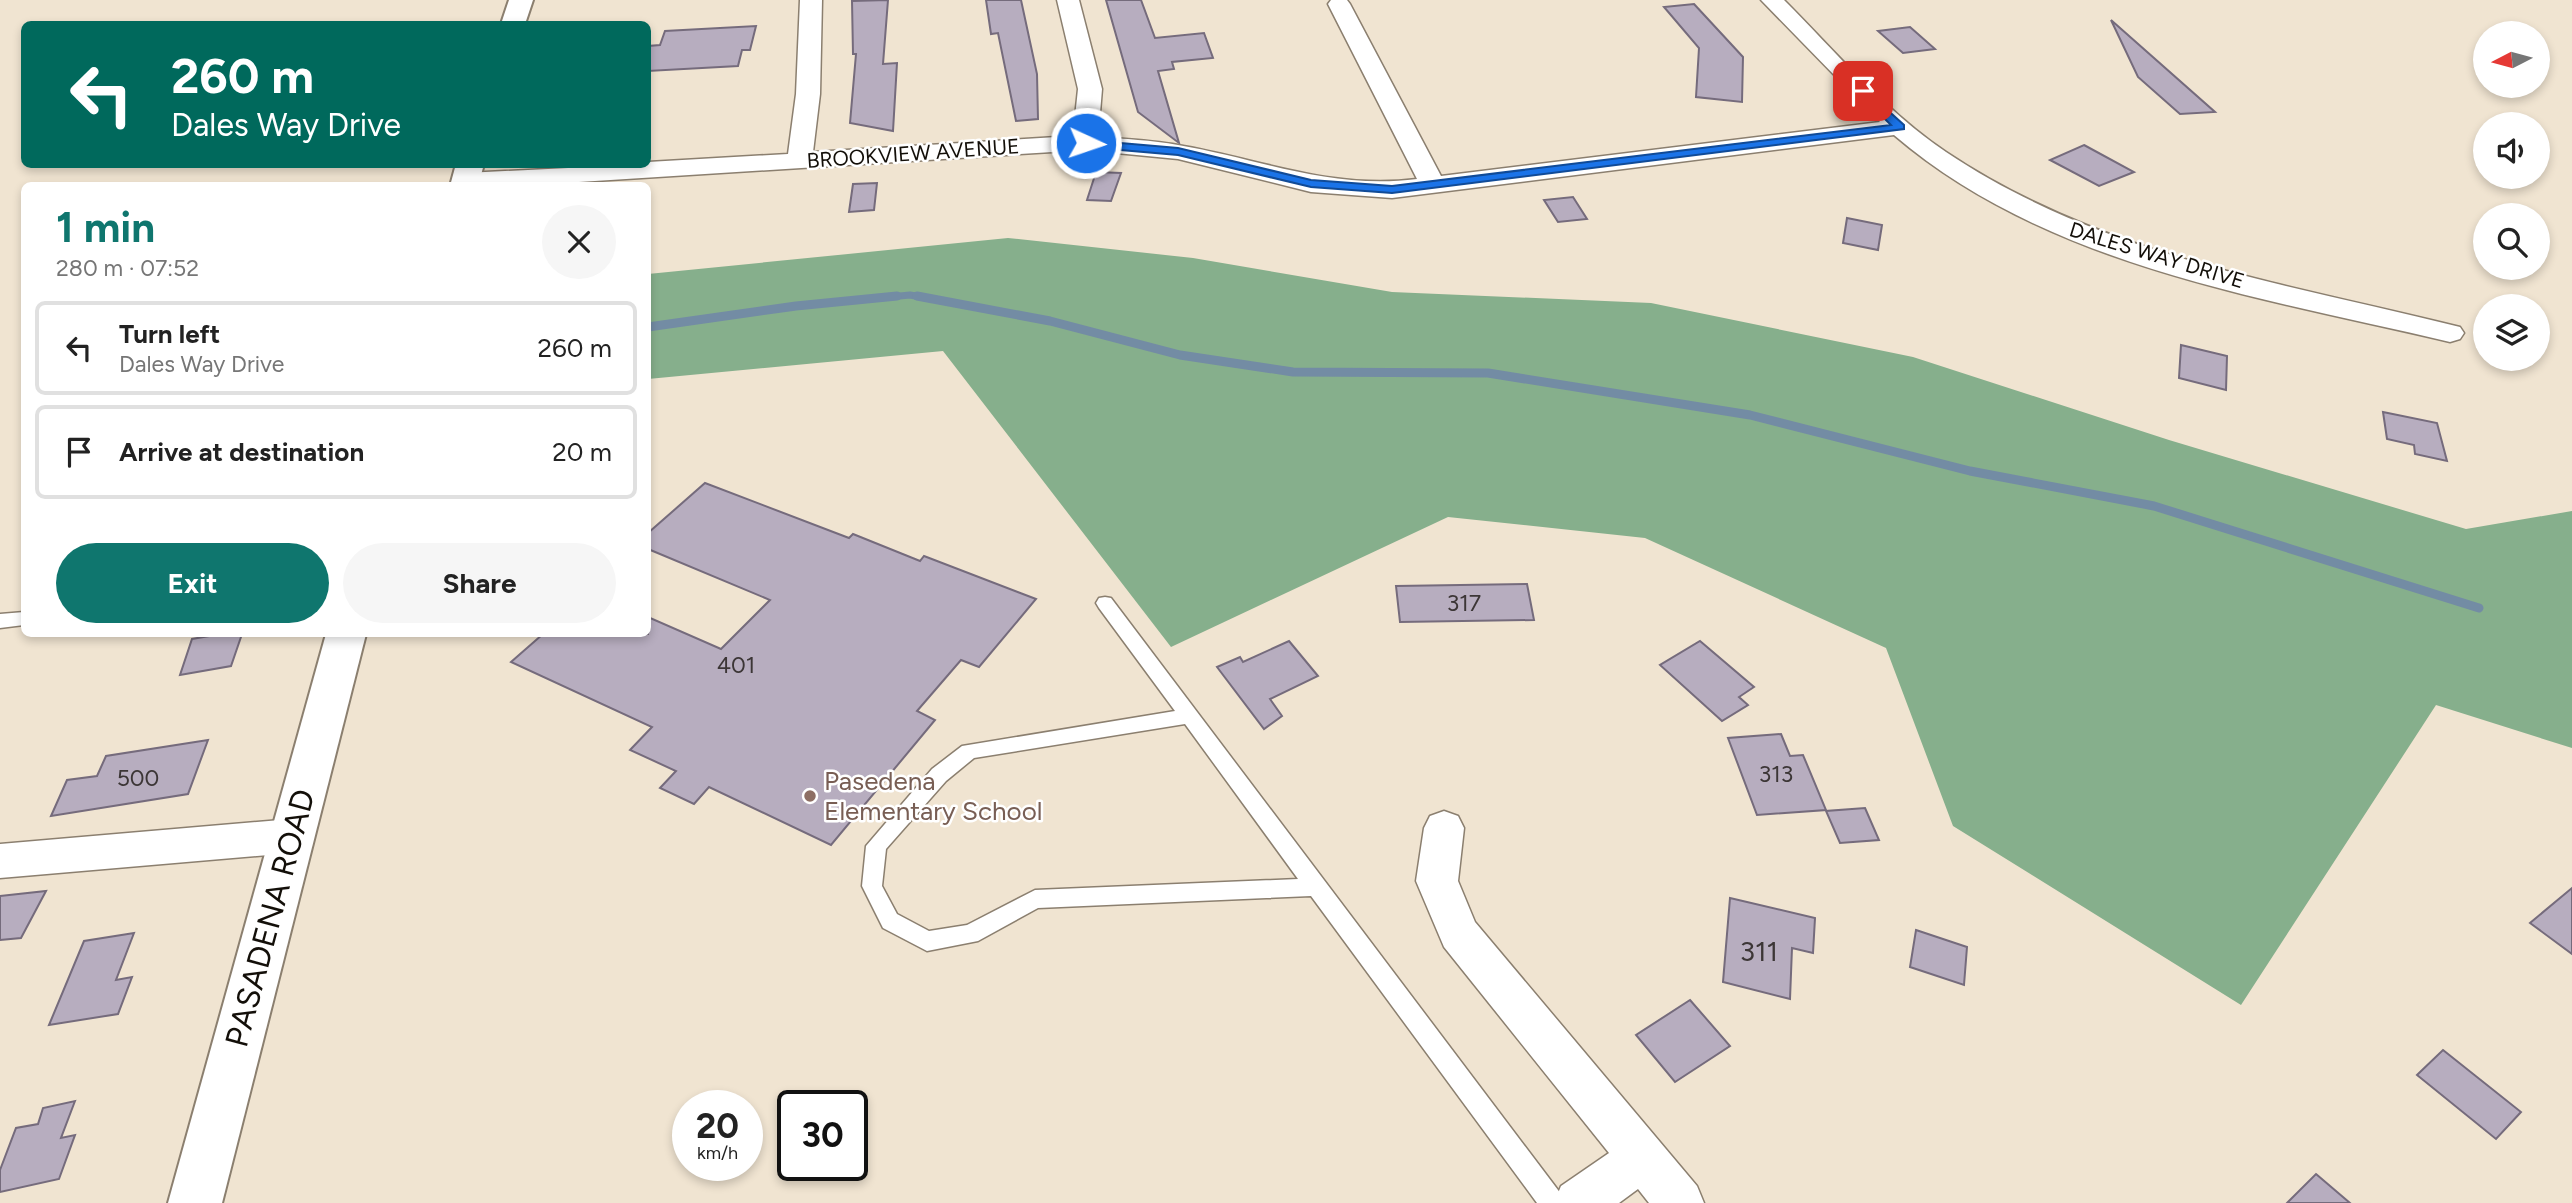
<!DOCTYPE html>
<meta charset="utf-8">
<style>
:root{--surface:#fff;--page:#f6f6f6;--text:#222;--muted:#767676;--line:#e0e0e0;--accent:#0f766e}
body{margin:0;font-family:Figtree,sans-serif;background:var(--page);color:var(--text);height:100vh;display:flex;flex-direction:column;font-size:26px;white-space:nowrap}
*{box-sizing:border-box;margin:0}
p{font-size:23px;color:var(--muted)}
.icon{flex:none;width:38px;height:38px;fill:none;stroke:currentColor;stroke-width:2;stroke-linecap:round;stroke-linejoin:round}
.map{position:relative;flex:1;overflow:hidden}
.sheet{position:absolute;left:21px;top:182px;width:630px;height:455px;display:flex;flex-direction:column;background:var(--surface);border-radius:10px;box-shadow:0 4px 10px #0003}
.sheet>*{flex:none}
.banner{position:absolute;left:21px;top:21px;width:630px;height:147px;border-radius:10px;box-shadow:0 4px 10px #0003;background:#00695c;color:#fff;overflow:hidden}
.needle{width:46px;rotate:264deg}
.controls{position:absolute;left:2473px;top:21px;display:grid;gap:14px}
.controls a{display:grid;place-items:center;width:77px;height:77px;border-radius:50%;background:var(--surface);box-shadow:0 4px 10px #0003;font-size:35px}
.speed{position:absolute;left:672px;top:1090px;display:flex;gap:14px;font-size:35px;font-weight:700;text-align:center}
.speed>*{display:grid;place-content:center;width:91px;height:91px;border-radius:50%;background:var(--surface);box-shadow:0 4px 10px #0003;line-height:1}
.speed small{font-size:18px;font-weight:400}
.speed .limit{border:4px solid #111;border-radius:10px;background:#fff;color:#111}
.pin{position:absolute;display:grid;place-items:center;width:60px;height:60px;color:#fff;margin:-30px;border-radius:14px;box-shadow:0 4px 10px #0006}
.me{position:absolute;width:77px;margin:-38px;rotate:93deg;stroke-linejoin:round;filter:drop-shadow(0 0 5px #0008)}
.turn{display:flex;align-items:center;gap:24px;height:147px;padding:0 35px;font-size:32px}
.turn .icon{width:91px;height:91px;stroke-width:2.5}
.turn b{display:block;font-size:49px;line-height:60px}
.round{display:grid;place-items:center;flex:none;width:74px;height:74px;border-radius:37px;background:var(--page)}
.overview{display:flex;align-items:center;justify-content:space-between;height:119px;padding:0 35px}
h1{font-size:42px;font-weight:700;line-height:52px;color:var(--accent)}
.primary-button{display:flex;gap:14px;margin-top:auto;padding:14px 35px}
.primary-button a{flex:1;height:80px;border-radius:42px;background:var(--accent);color:#fff;font-size:28px;font-weight:700;line-height:80px;text-align:center}
.primary-button a+a{background:var(--page);color:var(--text)}
ul{padding:0;list-style:none}
li{display:flex;align-items:center;gap:21px;height:94px;margin:0 14px 10px;padding:0 21px;border:4px solid var(--line);border-radius:10px}
li div{flex:1}
li b{display:block;font-size:26px}
li em{font-style:normal}
.map>svg:first-child{display:block}
.forest{fill:#86af8c}
.lines{fill:none;stroke-linecap:round;stroke-linejoin:round}
.stream-far1{stroke:#738ca4;stroke-width:7}
.stream{stroke:#738ca4;stroke-width:9}
.building{fill:#b7adbf;stroke:#756b7c;stroke-width:2}
.service-casing{stroke:#8b7f6f;stroke-width:3}
.minor-casing{stroke:#8b7f6f;stroke-width:3}
.secondary-casing{stroke:#8b7f6f;stroke-width:4}
.service{fill:#fff;fill-rule:evenodd}
.minor{fill:#fff;fill-rule:evenodd}
.secondary{fill:#fff;fill-rule:evenodd}
.route{fill:#1a73e8;stroke:#114b97;stroke-width:2}
.education-dot{fill:#8d6e63;stroke:#fff;stroke-width:2.5}
.labels{text-anchor:middle;dominant-baseline:central;stroke-width:5;stroke-linejoin:round;paint-order:stroke}
.far-street-label{font-size:21px;fill:#130f09;stroke:#fff}
.number-label{font-size:23px;fill:#3c3636}
.education-label{font-size:26px;fill:#785e54;stroke:#fff;text-anchor:start}
.near-number-label{font-size:28px;fill:#3c3636}
.near-street-label{font-size:32px;fill:#130f09;stroke:#fff}
</style>
<div class="map">
<svg width="2572" height="1203" viewBox="0 0 2572 1203">
<rect width="100%" height="100%" fill="#f0e4d1"/>
<!-- forest -->
<polygon class="forest" points="1008,238 1193,258 1392,292 1651,303 1913,357 2169,440 2466,529 2572,511 2572,748 2436,705 2241,1005 1953,826 1886,648 1645,538 1448,517 1171,647 943,351 648,379 648,274"/>
<g class="lines">
<!-- stream-far1 -->
<polyline class="stream-far1" points="879,298 910,295 926,298"/>
<!-- stream -->
<g class="stream">
<polyline points="917,296 1050,321 1180,355 1293,372 1488,373 1750,415 1970,471 2154,506 2479,608"/>
<polyline points="648,327 796,306 897,296"/>
</g>
</g>
<!-- building -->
<g class="building">
<polygon points="888,0 883,64 897,63 893,131 850,123 856,54 853,54 852,1"/>
<polygon points="986,0 1021,0 1037,74 1038,119 1016,121 998,33 991,34"/>
<polygon points="1106,0 1141,0 1155,38 1204,33 1213,58 1172,62 1174,69 1158,71 1179,143 1138,112"/>
<polygon points="1694,4 1743,57 1742,102 1696,97 1699,48 1664,7"/>
<polygon points="2111,20 2215,112 2180,114 2138,77"/>
<polygon points="756,26 750,50 742,50 738,66 648,71 648,46 660,45 665,31"/>
<polygon points="1910,27 1935,49 1903,53 1878,31"/>
<polygon points="2084,145 2134,172 2099,186 2050,160"/>
<polygon points="1096,172 1121,173 1111,201 1087,200"/>
<polygon points="877,183 874,210 849,212 853,184"/>
<polygon points="1573,197 1587,219 1558,222 1544,200"/>
<polygon points="1847,218 1882,225 1878,250 1843,243"/>
<polygon points="2181,345 2227,356 2226,390 2179,378"/>
<polygon points="2383,412 2437,423 2447,461 2415,454 2414,445 2387,439"/>
<polygon points="705,483 849,538 853,534 920,561 924,556 1036,599 979,667 961,660 917,711 935,720 831,845 709,787 694,804 660,788 676,771 630,750 652,727 511,662 543,634 648,634 648,617 721,649 770,600 648,549 648,533"/>
<polygon points="1527,584 1534,620 1400,622 1396,586"/>
<polygon points="221,634 242,634 231,666 180,675 192,639"/>
<polygon points="1289,641 1318,676 1270,699 1282,716 1264,729 1217,667 1240,657 1243,662"/>
<polygon points="1700,641 1754,687 1739,697 1748,705 1722,721 1660,665"/>
<polygon points="1781,734 1790,756 1803,755 1826,810 1757,815 1728,738"/>
<polygon points="208,740 188,794 51,816 67,780 97,776 106,756"/>
<polygon points="1865,808 1879,840 1840,843 1826,811"/>
<polygon points="2572,888 2572,954 2530,923"/>
<polygon points="46,891 21,938 0,940 0,896"/>
<polygon points="1730,898 1815,918 1813,953 1792,948 1790,999 1723,982"/>
<polygon points="1916,930 1967,947 1964,985 1910,967"/>
<polygon points="134,933 116,980 132,977 118,1014 49,1025 84,941"/>
<polygon points="1690,1000 1730,1046 1675,1082 1636,1035"/>
<polygon points="2443,1050 2521,1112 2496,1139 2417,1075"/>
<polygon points="75,1101 61,1138 75,1135 59,1179 0,1192 0,1170 16,1128 38,1124 43,1108"/>
<polygon points="2316,1174 2350,1203 2287,1203"/>
</g>
<g class="lines">
<!-- service casing -->
<g class="service-casing">
<g id="service">
<path d="M1105,597l6,1 450,596 3,9h-27l-226,-307 -273,12 -60,33 -51,10 -44,-23 -21,-42 4,-40 66,-77 30,-23 213,-35 -76,-103 -3,-5 3,-5zM1185,724l113,155 -263,11 -68,35 -38,6 -32,-17 -15,-28 4,-37 60,-68 28,-23z"/>
<polygon points="24,612 24,625 0,628 0,614"/>
</g>
</g>
<!-- minor casing -->
<g class="minor-casing">
<g id="minor">
<path d="M800,0h22l-2,94 -7,58 260,-16 5,-47 -21,-89h22l23,89 -4,48c26,2 54,3 80,8 83,14 152,45 239,34l-89,-175 3,-4h16l3,4 91,172 439,-54 -119,-122h23c52,52 101,111 162,152 155,104 337,131 514,175l4,6 -4,6 -10,3c-190,-45 -403,-76 -556,-207l-502,63 -81,-6 -133,-33 -93,-9 -569,36h-61l-3,-5 4,-5 9,-3 183,-9v-2l140,-8 8,-60z"/>
<polygon points="1444,811 1458,816 1464,828 1458,881 1475,922 1697,1186 1704,1203 1649,1203 1638,1189 1619,1203 1554,1203 1561,1186 1609,1153 1444,947 1416,881 1424,828 1430,816"/>
<polygon points="292,819 306,824 312,836 306,848 292,853 0,878 0,844"/>
</g>
</g>
<!-- secondary casing -->
<g class="secondary-casing">
<g id="secondary">
<polygon points="509,0 533,0 525,24 501,24"/>
<polygon points="456,164 484,164 478,186 450,186"/>
<polygon points="326,634 366,634 222,1203 168,1203"/>
</g>
</g>
<!-- service -->
<use href="#service" class="service"/>
<!-- minor -->
<use href="#minor" class="minor"/>
<!-- secondary -->
<use href="#secondary" class="secondary"/>
</g>
<!-- route -->
<polygon class="route" points="1863,88 1904,125 1904,129 1392,193 1311,187 1178,155 1086,147 1080,143 1086,140 1178,148 1311,180 1392,186 1891,125 1859,93 1859,89"/>
<!-- markers -->
<circle class="education-dot" cx="810" cy="796" r="7"/>
<g class="labels">
<!-- far-street labels -->
<g class="far-street-label">
<text transform="translate(913 153) rotate(-4)">BROOKVIEW AVENUE</text>
<text transform="translate(2157 255) rotate(17)">DALES WAY DRIVE</text>
</g>
<!-- number labels -->
<g class="number-label">
<text x="1464" y="603">317</text>
<text x="736" y="665">401</text>
<text x="1776" y="774">313</text>
<text x="138" y="778">500</text>
</g>
<!-- education labels -->
<g class="education-label">
<text x="824" y="781">Pasedena<tspan x="824" dy="30">Elementary School</tspan></text>
</g>
<!-- near-number labels -->
<g class="near-number-label">
<text x="1759" y="951">311</text>
</g>
<!-- near-street labels -->
<g class="near-street-label">
<text transform="translate(270 918) rotate(-75)">PASADENA ROAD</text>
</g>
</g>
</svg>
<div class="controls">
<a><svg class="needle" viewBox="-14 -14 28 28"><path d="M0-13l5 13h-10z" fill="#e53935"/><path d="M0 13l5-13h-10z" fill="#767676"/></svg></a>
<a><svg class="icon" aria-label="sound" viewBox="0 0 24 24"><path d="M4 9h4l5-4v14l-5-4H4zM17 9q2 3 0 6"/></svg></a>
<a><svg class="icon" aria-label="search" viewBox="0 0 24 24"><circle cx="10" cy="10" r="6"/><path d="M15 15l6 6"/></svg></a>
<a><svg class="icon" aria-label="layers" viewBox="0 0 24 24"><path d="M12 4l9 5-9 5-9-5zM3 14l9 5 9-5"/></svg></a>
</div>
<div class="speed"><div>20<small>km/h</small></div><div class="limit">30</div></div>
<div class="pin" style="left:1863px;top:91px;background:#d93025"><svg class="icon" aria-label="arrive" viewBox="0 0 24 24"><path d="M6 21V4h12l-3 4 3 4H6"/></svg></div>
<svg class="me" style="left:1086px;top:143px" viewBox="-20 -20 40 40"><circle r="17" fill="#1a73e8" stroke="#fff" stroke-width="3"/><path d="M0-11L8 9 0 5-8 9z" fill="#fff"/></svg>
<div class="banner">
<div class="turn"><svg class="icon" aria-label="left" viewBox="0 0 24 24"><path d="M17 20v-9H6M10 6l-5 5 5 5"/></svg><div><b>260 m</b>Dales Way Drive</div></div>
</div>
<section class="sheet">
<div class="overview"><div><h1>1 min</h1><p>280 m · 07:52</p></div><a class="round"><svg class="icon" aria-label="close" viewBox="0 0 24 24"><path d="M6 6l12 12M18 6L6 18"/></svg></a></div>
<ul>
<li><svg class="icon" aria-label="left" viewBox="0 0 24 24"><path d="M17 20v-9H6M10 6l-5 5 5 5"/></svg><div><b>Turn left</b><p>Dales Way Drive</p></div><em>260 m</em></li>
<li><svg class="icon" aria-label="arrive" viewBox="0 0 24 24"><path d="M6 21V4h12l-3 4 3 4H6"/></svg><div><b>Arrive at destination</b></div><em>20 m</em></li>
</ul>
<div class="primary-button"><a>Exit</a><a>Share</a></div>
</section>
</div>
